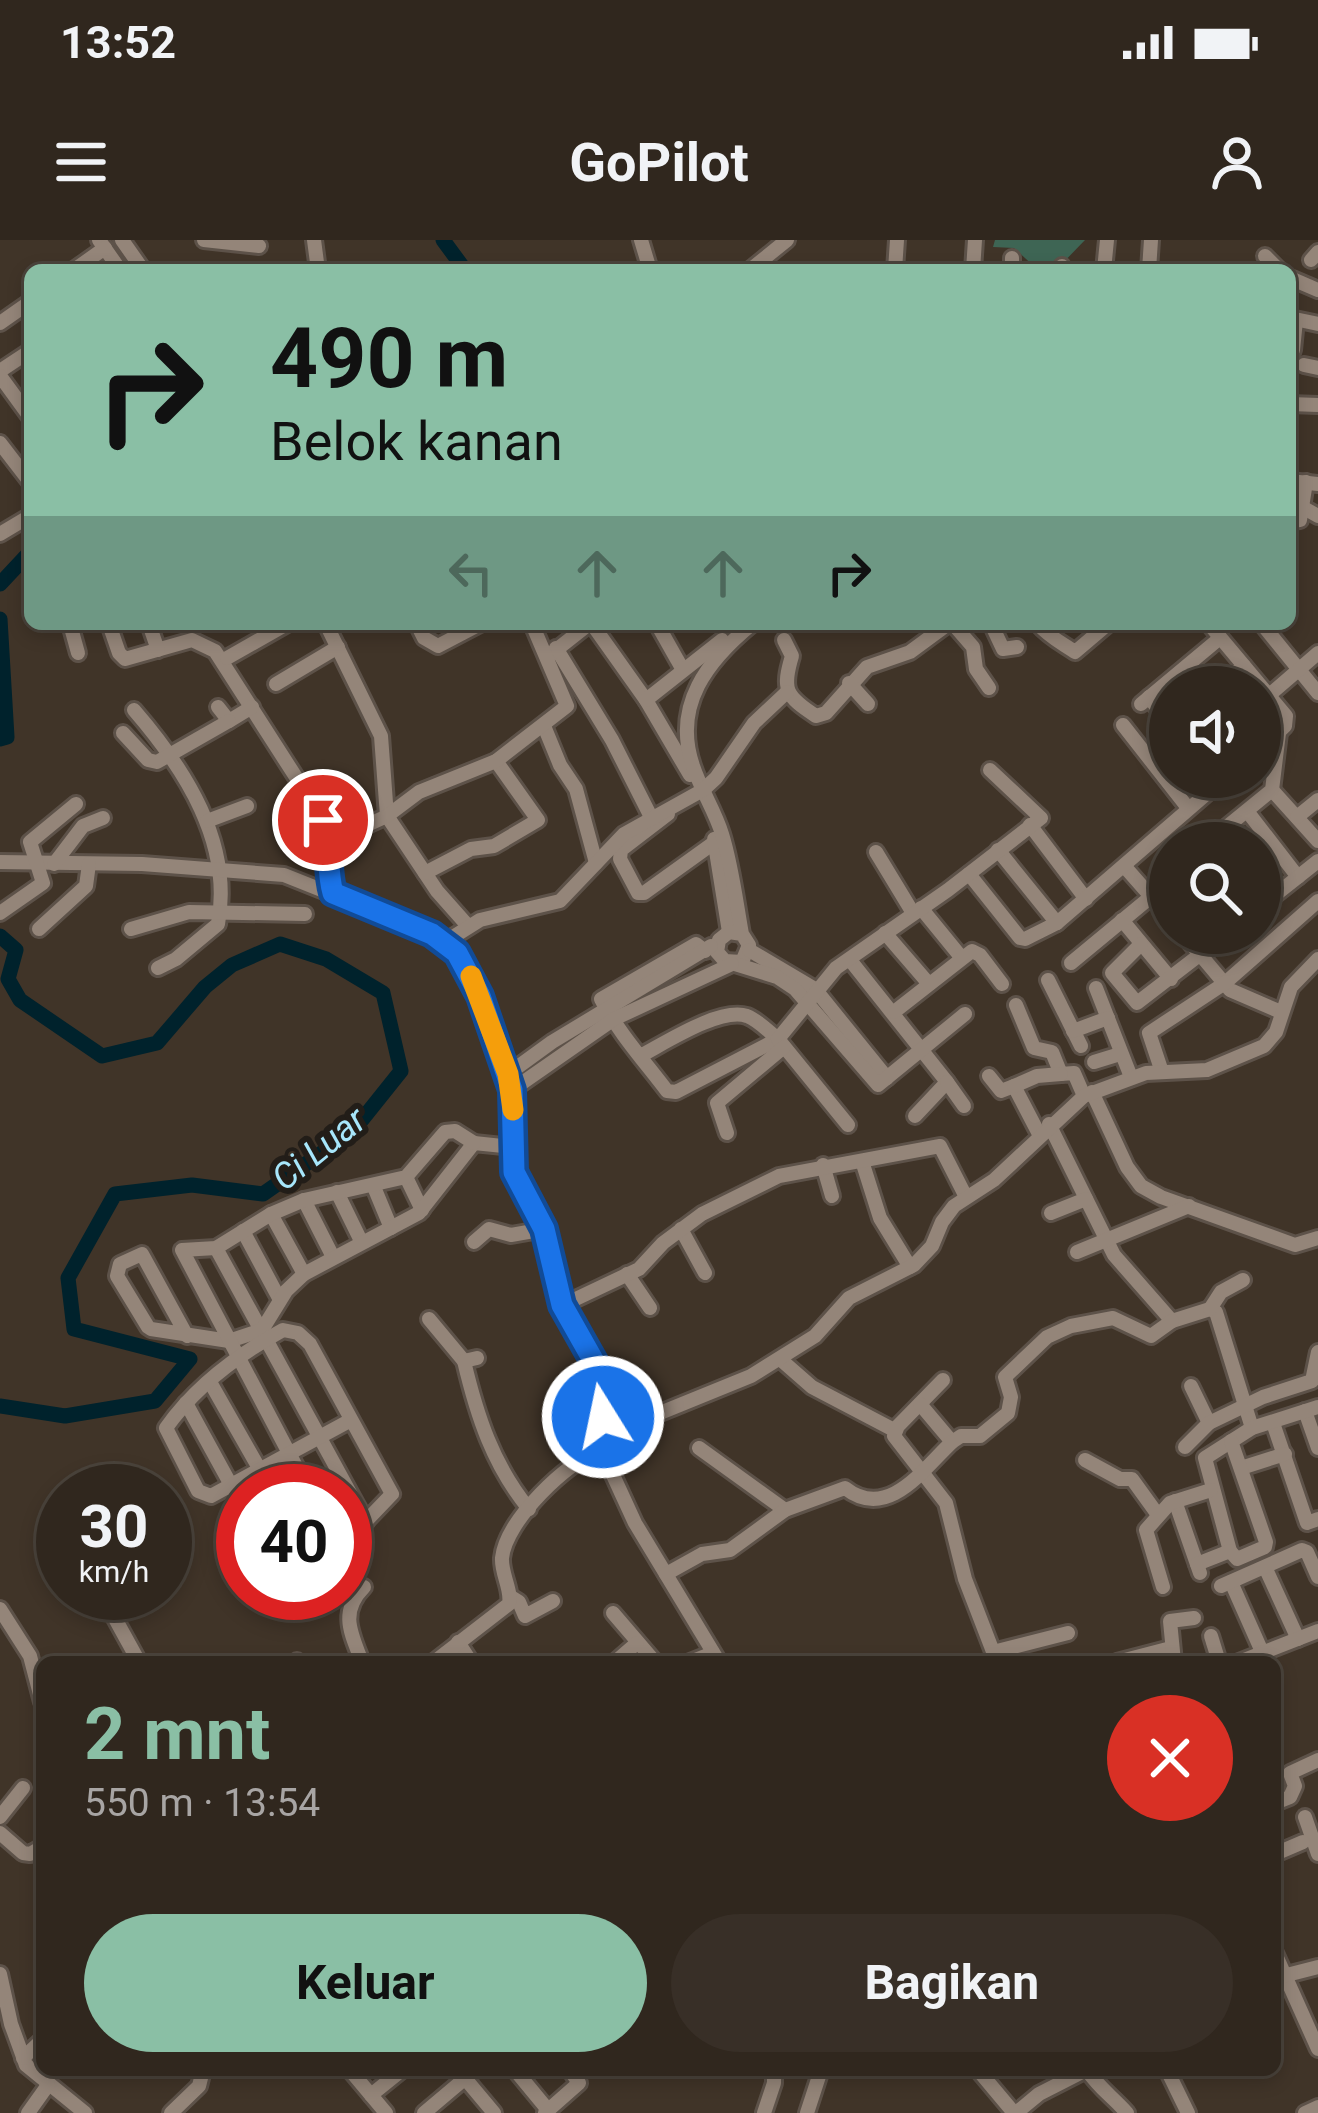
<!DOCTYPE html>
<html lang="id">
<meta charset="utf-8">
<style>
:root{--surface:#30271e;--page:#382f27;--text:#f1f3f6;--muted:#a8a5a4;--line:#4b443c;--accent:#8abfa5}
body{margin:0;font-family:Roboto,sans-serif;background:var(--page);color:var(--text);height:100vh;display:flex;flex-direction:column;font-size:45px;white-space:nowrap}
*{box-sizing:border-box;margin:0}
p{font-size:39px;color:var(--muted)}
.icon{flex:none;width:66px;height:66px;fill:none;stroke:currentColor;stroke-width:2;stroke-linecap:round;stroke-linejoin:round}
.map{position:relative;flex:1;overflow:hidden}
.drawer{position:absolute;left:36px;top:1416px;width:1245px;height:420px;display:flex;flex-direction:column;background:var(--surface);border-radius:18px;box-shadow:0 6px 18px #0003,0 0 0 3px var(--line)}
.drawer>*{flex:none}
.hud{position:absolute;left:24px;top:24px;width:1272px;height:366px;border-radius:18px;box-shadow:0 6px 18px #0003,0 0 0 3px var(--line);background:#8abfa5;color:#111;overflow:hidden}
.fabs{position:absolute;left:1149px;top:426px;display:grid;gap:24px}
.fabs a{display:grid;place-items:center;width:132px;height:132px;border-radius:50%;background:var(--surface);box-shadow:0 6px 18px #0003,0 0 0 3px var(--line);font-size:60px}
.speed{position:absolute;left:36px;top:1224px;display:flex;gap:24px;font-size:60px;font-weight:700;text-align:center}
.speed>*{display:grid;place-content:center;width:156px;height:156px;border-radius:50%;background:var(--surface);box-shadow:0 6px 18px #0003,0 0 0 3px var(--line);line-height:1}
.speed small{font-size:30px;font-weight:400}
.speed .limit{border:18px solid #d22;background:#fff;color:#111}
.pin{position:absolute;display:grid;place-items:center;width:102px;height:102px;color:#fff;margin:-51px;border:6px solid #fff;border-radius:50%;box-shadow:0 3px 12px #0007}
.me{position:absolute;width:132px;margin:-66px;rotate:350deg;stroke-linejoin:round;filter:drop-shadow(0 0 9px #0008)}
.turn{display:flex;align-items:center;gap:42px;height:252px;padding:0 48px;font-size:54px}
.turn .icon{width:156px;height:156px;stroke-width:2.5}
.turn b{display:block;font-size:84px;line-height:102px}
.lanes{display:flex;align-items:center;height:114px;padding:0 48px;background:#0003;justify-content:center;gap:60px;direction:ltr}
.lanes .off{opacity:.35}
.round{display:grid;place-items:center;flex:none;width:126px;height:126px;border-radius:63px;background:var(--page)}
.overview{display:flex;align-items:center;justify-content:space-between;height:204px;padding:0 48px}
h1{font-size:72px;font-weight:700;line-height:90px;color:var(--accent)}
.cta{display:flex;gap:24px;margin-top:auto;padding:24px 48px}
.cta a{flex:1;height:138px;border-radius:72px;background:var(--accent);color:#111;font-size:48px;font-weight:700;line-height:138px;text-align:center}
.cta a+a{background:var(--page);color:var(--text)}
.status{display:flex;justify-content:space-between;align-items:center;height:84px;padding:0 60px;background:var(--surface);direction:ltr}
.status svg{height:33px;fill:currentColor}
header{display:flex;justify-content:space-between;align-items:center;height:156px;padding:0 48px;background:var(--surface);font-size:54px;font-weight:700}
.map>svg:first-child{display:block}
.green{fill:#3e6554}
.lines{fill:none;stroke-linecap:round;stroke-linejoin:round}
.river{stroke:#00222c;stroke-width:15}
.minor-casing{stroke:#5d5249;stroke-width:20}
.minor{stroke:#948579;stroke-width:14}
.route-casing{stroke:#114b97;stroke-width:30}
.route{stroke:#1a73e8;stroke-width:21}
.slow{stroke:#f59e0b;stroke-width:21}
.labels{text-anchor:middle;dominant-baseline:central;stroke-width:12;stroke-linejoin:round;paint-order:stroke}
.water-label{font-size:36px;font-style:italic;fill:#a7e6fb;stroke:#221d18}
</style>
<div class="status"><b>13:52</b><svg viewBox="0 0 49 12"><path d="M0 12V9h3v3zM5 12V6h3v6zM10 12V3h3v9zM15 12V0h3v12zM26 1h20v11H26zM47 4h2v5h-2z"/></svg></div>
<header><svg class="icon" aria-label="menu" viewBox="0 0 24 24"><path d="M4 6h16M4 12h16M4 18h16"/></svg>GoPilot<svg class="icon" aria-label="person" viewBox="0 0 24 24"><circle cx="12" cy="8" r="4"/><path d="M4 21q1-7 8-7t8 7"/></svg></header>
<div class="map">
<svg width="1318" height="1873" viewBox="0 0 1318 1873">
<rect width="100%" height="100%" fill="#403428"/>
<!-- green -->
<polygon class="green" points="995,0 1085,0 1057,29 1037,29 1014,8 993,7"/>
<g class="lines">
<!-- river -->
<g class="river">
<polyline points="443,0 465,30"/>
<polyline points="0,344 30,312"/>
<polyline points="0,379 7,497 0,499"/>
<polyline points="0,696 16,710 8,739 20,760 102,816 157,803 205,747 232,725 280,704 326,719 383,753 401,831 353,891 263,954 192,945 115,954 68,1038 74,1089 190,1119 155,1161 65,1176 0,1166"/>
</g>
<!-- minor casing -->
<g class="minor-casing">
<g id="minor">
<polyline points="99,0 120,30"/>
<polyline points="122,0 143,30"/>
<polyline points="204,0 259,6"/>
<polyline points="314,0 318,30"/>
<polyline points="641,0 650,30"/>
<polyline points="1265,16 1279,30"/>
<polyline points="1311,20 1318,12"/>
<polyline points="74,30 105,8"/>
<polyline points="750,30 787,0"/>
<polyline points="895,30 897,0"/>
<polyline points="973,30 975,0"/>
<polyline points="1012,30 1012,18"/>
<polyline points="1062,30 1062,26"/>
<polyline points="1104,30 1107,0"/>
<polyline points="1149,30 1151,0"/>
<polyline points="1290,38 1318,50"/>
<polyline points="1290,78 1318,84"/>
<polyline points="0,83 30,62"/>
<polyline points="1293,110 1296,80"/>
<polyline points="1304,125 1318,128"/>
<polyline points="0,131 30,111"/>
<polyline points="0,136 30,177"/>
<polyline points="1290,164 1318,165"/>
<polyline points="0,203 30,242"/>
<polyline points="1290,241 1318,244"/>
<polyline points="1302,267 1318,276"/>
<polyline points="1290,281 1300,280 1306,242"/>
<polyline points="0,294 30,276"/>
<polyline points="70,384 78,413"/>
<polyline points="109,384 119,413 125,419 192,400 215,411 310,559 330,602"/>
<polyline points="149,384 158,410"/>
<polyline points="326,384 381,496 387,576 437,651 468,686"/>
<polyline points="417,384 424,398 438,406 480,384"/>
<polyline points="592,384 646,460 690,535"/>
<polyline points="657,384 683,430"/>
<polyline points="953,384 973,407 976,429 989,448"/>
<path d="M1038,384c11,13 24,19 37,28l33,-28"/>
<polyline points="1209,384 1286,476 1285,486 1260,510"/>
<polyline points="1262,384 1318,453"/>
<polyline points="994,390 1003,409 1017,407"/>
<path d="M784,400l8,16c-10,33 -7,40 24,60l10,-3 41,-46 43,-15 38,-28"/>
<polyline points="556,408 612,500 651,577"/>
<polyline points="551,414 589,384"/>
<polyline points="227,418 287,384"/>
<polyline points="849,443 868,464"/>
<polyline points="276,444 338,407"/>
<polyline points="1218,447 1244,426"/>
<polyline points="1149,457 1170,485"/>
<polyline points="646,460 722,400"/>
<polyline points="1260,463 1318,413"/>
<polyline points="1141,464 1220,398"/>
<polyline points="218,467 229,481 252,467"/>
<path d="M134,470c51,59 99,133 84,214l-42,35 -18,9"/>
<polyline points="1123,485 1188,568"/>
<polyline points="544,486 560,525 576,549 596,623"/>
<polyline points="123,493 148,520 157,522 229,481"/>
<polyline points="1272,550 1318,601"/>
<polyline points="1247,571 1298,637"/>
<polyline points="668,574 621,610 620,619 638,653 644,653 715,602"/>
<polyline points="1297,577 1318,560"/>
<polyline points="207,581 247,566"/>
<polyline points="1030,585 1086,659"/>
<polyline points="714,599 729,692"/>
<polyline points="1207,603 1272,550 1279,493"/>
<polyline points="998,610 1057,683"/>
<polyline points="876,612 913,673"/>
<polyline points="0,622 142,624 284,635 432,694 457,713 480,756 508,834 517,941 545,989 563,1065 605,1146 601,1209 635,1283 719,1422"/>
<polyline points="54,624 83,586 103,578"/>
<polyline points="1125,627 1170,678"/>
<polyline points="425,633 471,609 494,606 538,580 496,521"/>
<polyline points="969,634 1020,698 1025,699 1057,683 1226,537"/>
<polyline points="333,653 328,628 330,602 387,576 419,552 496,521 567,466 532,384"/>
<polyline points="1260,667 1318,621"/>
<polyline points="921,668 961,717"/>
<polyline points="0,673 43,643 30,602 76,564"/>
<polyline points="1122,680 1171,739"/>
<polyline points="39,689 86,646 89,624"/>
<polyline points="131,689 189,672 305,674"/>
<polyline points="885,693 929,744"/>
<polyline points="1182,693 1230,750 1281,772"/>
<path d="M742,694l-13,-2 -10,8 -2,12 8,9 17,1 7,-17 -7,-11c-6,-33 -10,-68 -20,-100 -7,-23 -21,-44 -29,-68 -21,-61 15,-106 59,-142"/>
<polyline points="445,702 480,680 560,661 624,594 703,550 716,538 754,483 787,452"/>
<polyline points="1141,704 1112,733 1137,763 1228,693"/>
<polyline points="749,710 815,749 887,838"/>
<polyline points="850,720 947,842 915,876"/>
<polyline points="1071,723 1170,641"/>
<polyline points="735,724 777,737 795,749 878,845 965,774"/>
<polyline points="1048,740 1081,806"/>
<polyline points="1096,748 1131,837"/>
<polyline points="1016,765 1034,808 1052,812 1061,834 1074,833 1084,856"/>
<polyline points="894,772 972,711 980,715 1002,744"/>
<polyline points="1073,791 1108,778"/>
<path d="M640,816c25,-13 80,-49 107,-40 11,4 22,16 31,23l-102,53 -9,-1c-22,-29 -49,-59 -66,-92l95,-55 9,7"/>
<polyline points="1094,822 1120,814"/>
<polyline points="1162,832 1149,793 1225,743 1318,661"/>
<polyline points="508,834 552,802 711,706"/>
<polyline points="989,836 1001,851 1014,846 1039,894"/>
<polyline points="947,842 964,866"/>
<polyline points="1014,846 1037,836 1061,834"/>
<polyline points="512,850 614,779 732,724"/>
<polyline points="1092,852 1127,927 1141,946 1161,957 1295,1005 1318,998"/>
<polyline points="1049,884 1114,1015 1172,1081 1210,1069 1216,1072 1252,1188"/>
<polyline points="848,885 778,799 836,728 948,650 1041,578 990,530"/>
<polyline points="727,893 717,863 784,807"/>
<polyline points="862,921 880,978 910,1027"/>
<polyline points="823,925 832,956"/>
<polyline points="406,937 422,970"/>
<polyline points="374,947 391,988"/>
<polyline points="337,952 361,1001"/>
<polyline points="304,960 333,1017"/>
<polyline points="1051,973 1086,959"/>
<polyline points="271,974 304,1034"/>
<polyline points="681,989 705,1033"/>
<polyline points="243,991 280,1060"/>
<polyline points="474,1002 489,989 511,995 545,989"/>
<polyline points="216,1008 366,1282"/>
<polyline points="1077,1012 1189,966"/>
<polyline points="627,1034 650,1068"/>
<polyline points="563,1065 639,1029 663,1003 702,974 779,936 940,906 966,957"/>
<polyline points="1210,1069 1221,1052 1243,1040"/>
<polyline points="429,1079 464,1121"/>
<polyline points="187,1096 142,1014 120,1024 117,1036 148,1087 151,1089 229,1101 262,1090 286,1051 304,1034 419,973 474,903 512,907"/>
<path d="M477,1118l-13,3c13,55 29,104 65,148"/>
<polyline points="780,1119 812,1147 894,1190"/>
<polyline points="943,1140 898,1186 894,1196 946,1263 965,1339 997,1422"/>
<polyline points="210,1142 272,1251"/>
<polyline points="1191,1146 1209,1183"/>
<polyline points="186,1163 243,1267"/>
<polyline points="920,1164 952,1202"/>
<polyline points="1305,1171 1318,1208"/>
<polyline points="1273,1183 1307,1283 1318,1279"/>
<polyline points="601,1197 751,1136 815,1096 849,1058 914,1025 932,1006 942,982 954,966 994,940 1084,856 1146,833 1207,830 1264,806 1276,792 1291,747 1318,719"/>
<polyline points="1185,1207 1209,1183 1263,1157 1312,1141 1318,1112"/>
<polyline points="699,1208 785,1270"/>
<polyline points="1085,1220 1120,1239 1132,1239 1158,1275"/>
<polyline points="1241,1228 1285,1214"/>
<polyline points="309,1251 182,1010 216,1008 271,974 304,960 406,937 445,892 455,891 474,903"/>
<polyline points="1175,1261 1200,1333"/>
<path d="M345,1303l47,-49 -82,-150 -12,-11 -15,-3c-44,24 -88,57 -117,98l32,63 13,5 140,-76"/>
<polyline points="1230,1311 1205,1218 1252,1188 1318,1167"/>
<polyline points="1197,1324 1230,1311 1237,1319 1265,1307 1266,1302 1231,1201"/>
<polyline points="1265,1327 1298,1399"/>
<path d="M666,1334l36,-20 28,-4 55,-40 60,-22c43,34 79,-20 107,-46l9,-6h19l28,-23 3,-16 -6,-20 42,-40 24,-11 42,-8 38,18 21,-15"/>
<polyline points="1231,1342 1263,1414"/>
<polyline points="1221,1346 1302,1310 1307,1312 1318,1337"/>
<polyline points="1163,1347 1146,1290 1170,1263 1211,1250"/>
<polyline points="101,1353 139,1422"/>
<polyline points="511,1357 519,1362 525,1376 553,1361"/>
<polyline points="0,1369 30,1416 42,1462"/>
<polyline points="613,1373 655,1422"/>
<polyline points="1211,1396 1219,1422"/>
<polyline points="458,1402 471,1422"/>
<polyline points="993,1412 1068,1393"/>
<polyline points="297,1421 297,1422"/>
<path d="M362,1422c-11,-29 -23,-50 2,-75"/>
<path d="M434,1422l75,-58c3,-15 -8,-30 -7,-46 4,-38 65,-96 99,-109"/>
<polyline points="615,1422 637,1403"/>
<polyline points="690,1422 713,1413"/>
<polyline points="1117,1422 1171,1408"/>
<polyline points="1174,1422 1170,1381 1194,1378"/>
<polyline points="1239,1422 1318,1391"/>
<polyline points="1275,1563 1290,1557 1295,1546 1290,1533 1318,1520"/>
<polyline points="0,1577 23,1548"/>
<polyline points="1305,1577 1318,1614"/>
<polyline points="0,1593 23,1613 30,1614 42,1607"/>
<polyline points="1275,1614 1303,1602"/>
<polyline points="1275,1713 1318,1809"/>
<polyline points="0,1734 11,1784 26,1825 85,1873"/>
<polyline points="1275,1738 1318,1727"/>
<polyline points="23,1818 42,1800"/>
<polyline points="350,1830 386,1873"/>
<polyline points="458,1830 494,1873"/>
<polyline points="515,1830 548,1870"/>
<polyline points="978,1830 1014,1873"/>
<path d="M1087,1830c12,18 26,27 40,43"/>
<polyline points="1167,1830 1188,1873"/>
<polyline points="371,1855 402,1830"/>
<polyline points="28,1873 48,1845"/>
<polyline points="171,1873 199,1846 203,1830"/>
<polyline points="424,1873 475,1830"/>
<polyline points="545,1873 579,1843 570,1830"/>
<polyline points="764,1873 774,1843 774,1830"/>
<polyline points="807,1873 821,1830"/>
<polyline points="1016,1873 1039,1854 1086,1830"/>
<polyline points="1305,1873 1318,1867"/>
</g>
</g>
<!-- minor -->
<use href="#minor" class="minor"/>
</g>
<g class="lines">
<!-- route casing -->
<g class="route-casing">
<path id="route" d="M323,580c8,25 3,48 10,73l99,41 25,19 23,43 32,94 2,82 30,57 18,76 39,69 3,12 -1,31"/>
</g>
<!-- route -->
<use href="#route" class="route"/>
<!-- slow -->
<polyline class="slow" points="471,736 508,834 513,870"/>
</g>
<g class="labels">
<!-- water labels -->
<g class="water-label">
<text transform="translate(319 909) rotate(-39)">Ci Luar</text>
</g>
</g>
</svg>
<div class="fabs">
<a><svg class="icon" aria-label="sound" viewBox="0 0 24 24"><path d="M4 9h4l5-4v14l-5-4H4zM17 9q2 3 0 6"/></svg></a>
<a><svg class="icon" aria-label="search" viewBox="0 0 24 24"><circle cx="10" cy="10" r="6"/><path d="M15 15l6 6"/></svg></a>
</div>
<div class="speed"><div>30<small>km/h</small></div><div class="limit">40</div></div>
<div class="pin" style="left:323px;top:580px;background:#d93025"><svg class="icon" aria-label="arrive" viewBox="0 0 24 24"><path d="M6 21V4h12l-3 4 3 4H6"/></svg></div>
<svg class="me" style="left:603px;top:1177px" viewBox="-20 -20 40 40"><circle r="17" fill="#1a73e8" stroke="#fff" stroke-width="3"/><path d="M0-11L8 9 0 5-8 9z" fill="#fff"/></svg>
<div class="hud">
<div class="turn"><svg class="icon" aria-label="right" viewBox="0 0 24 24"><path d="M7 20v-9h11M14 6l5 5-5 5"/></svg><div><b>490 m</b>Belok kanan</div></div>
<div class="lanes"><svg class="icon off" aria-label="left" viewBox="0 0 24 24"><path d="M17 20v-9H6M10 6l-5 5 5 5"/></svg><svg class="icon off" aria-label="ahead" viewBox="0 0 24 24"><path d="M12 20V5M6 11l6-6 6 6"/></svg><svg class="icon off" aria-label="ahead" viewBox="0 0 24 24"><path d="M12 20V5M6 11l6-6 6 6"/></svg><svg class="icon" aria-label="right" viewBox="0 0 24 24"><path d="M7 20v-9h11M14 6l5 5-5 5"/></svg></div>
</div>
<section class="drawer">
<div class="overview"><div><h1>2 mnt</h1><p>550 m · 13:54</p></div><a class="round" style="background:#d93025;color:#fff"><svg class="icon" aria-label="close" viewBox="0 0 24 24"><path d="M6 6l12 12M18 6L6 18"/></svg></a></div>
<div class="cta"><a>Keluar</a><a>Bagikan</a></div>
</section>
</div>
